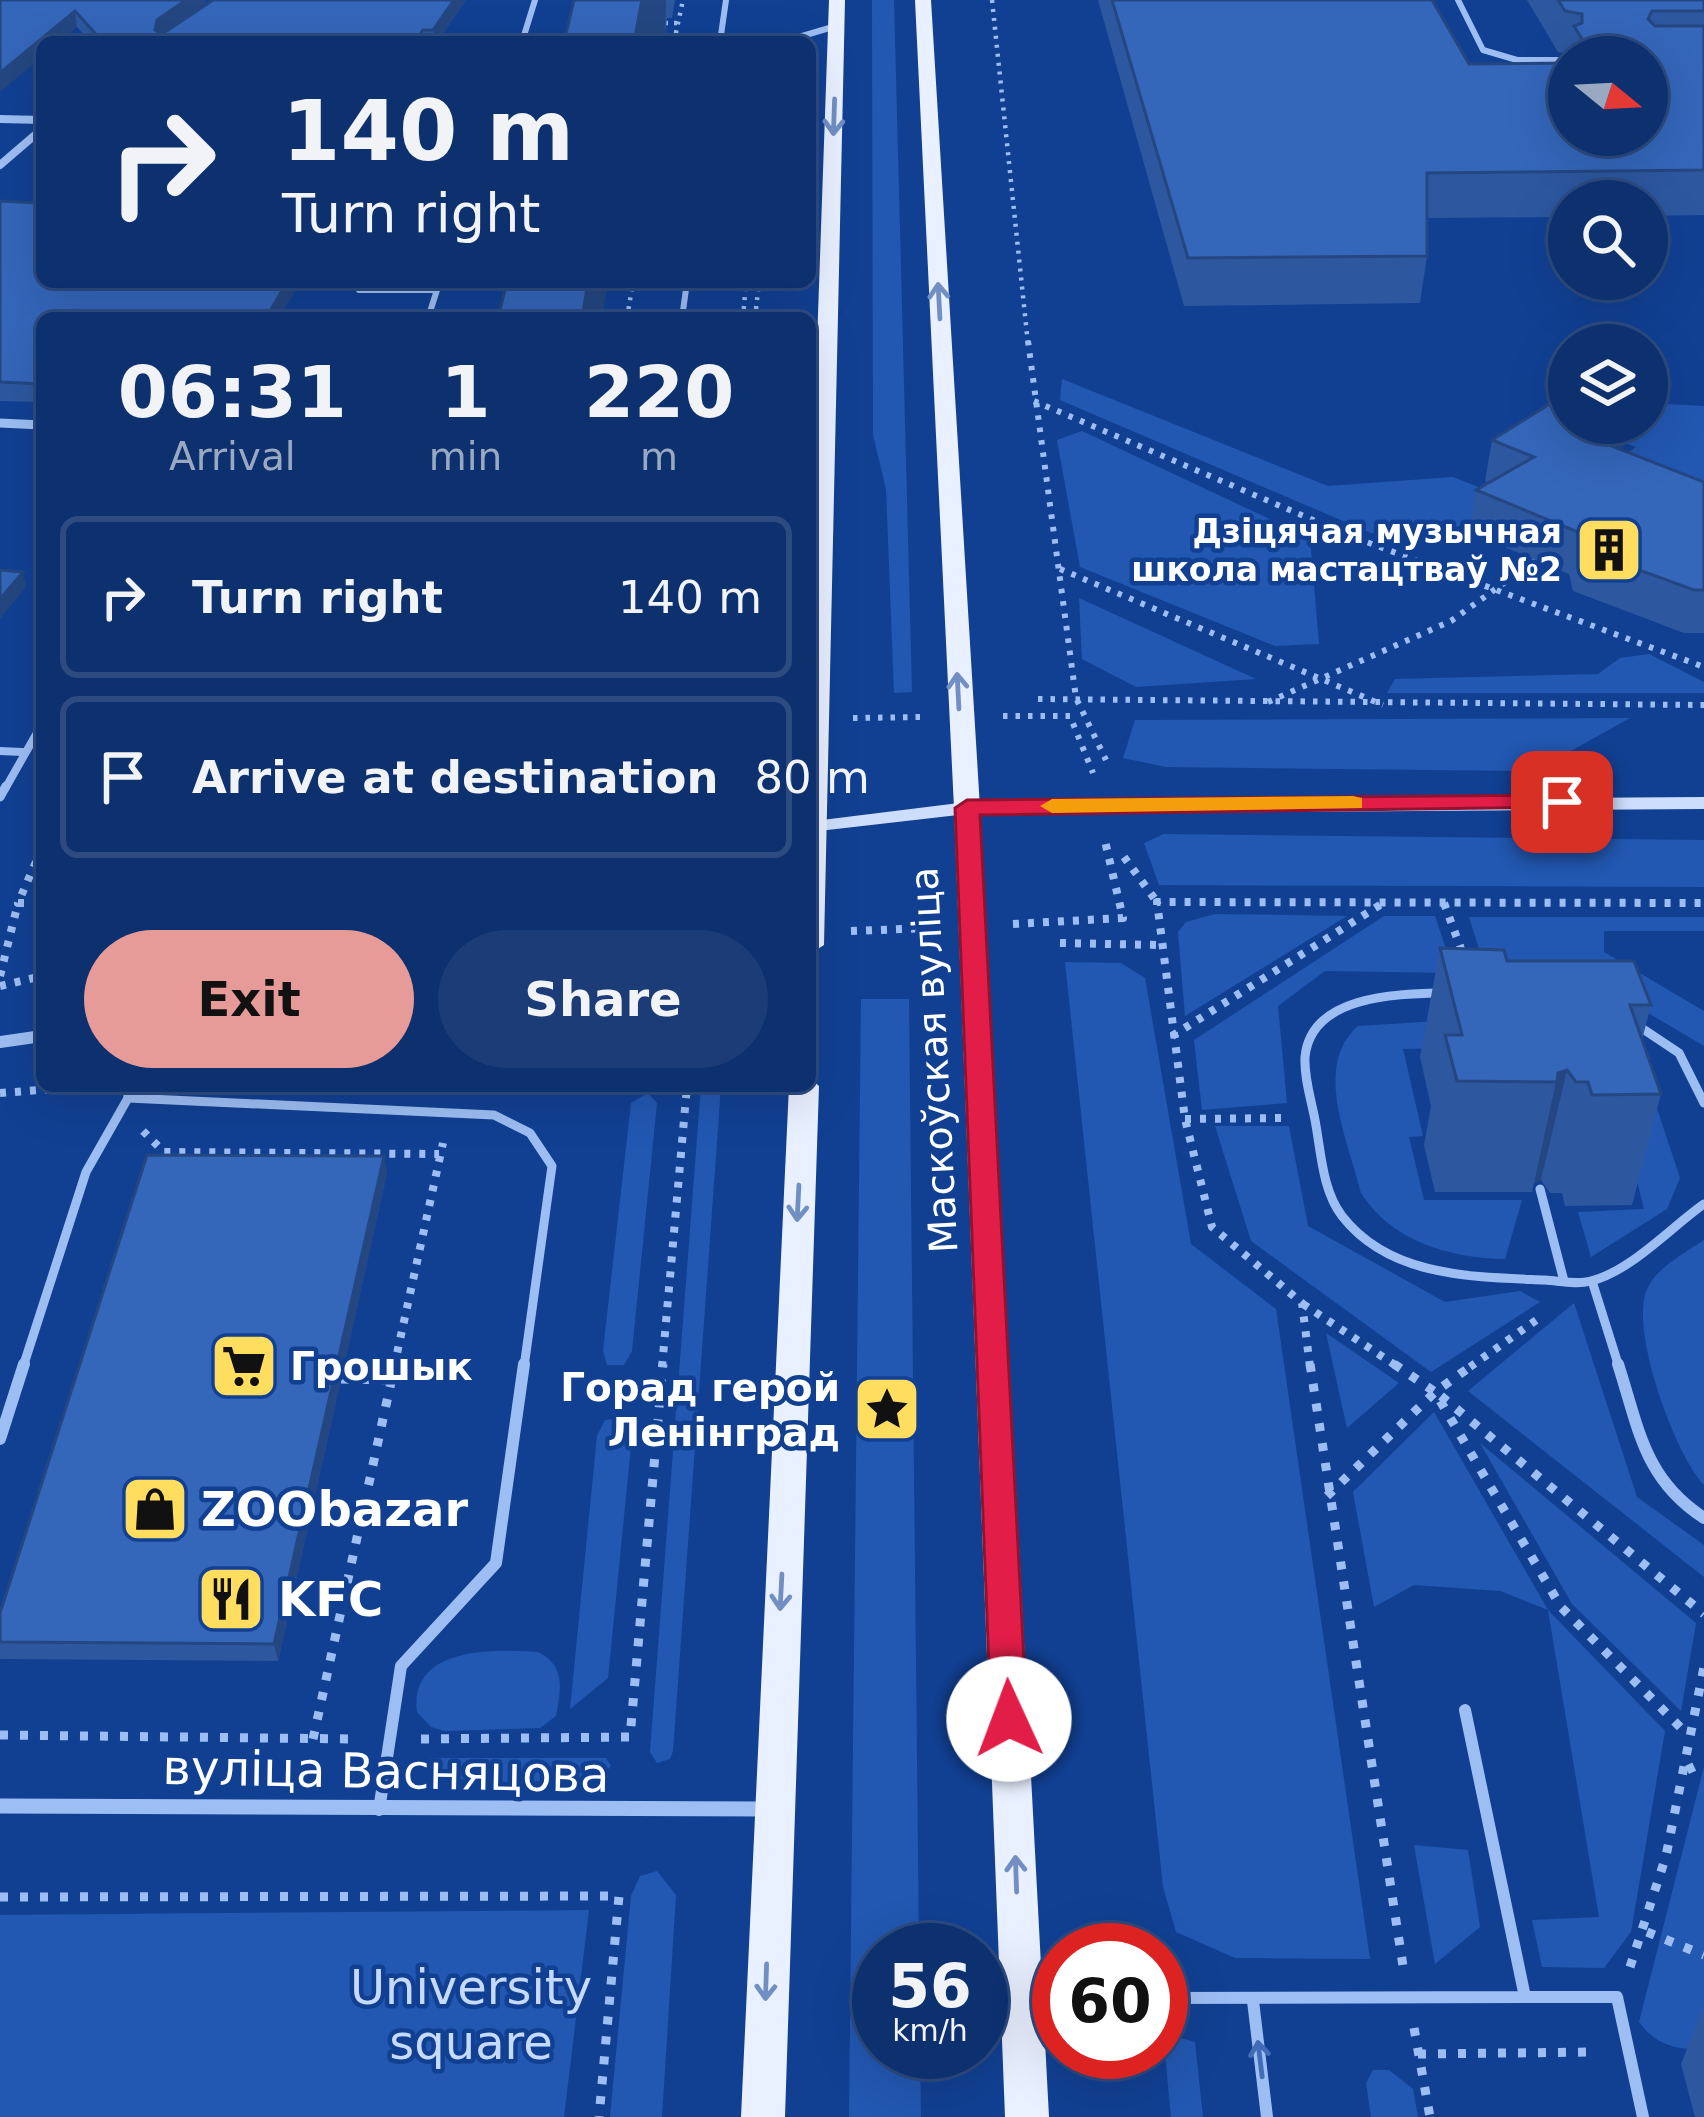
<!DOCTYPE html>
<meta charset="utf-8">
<style>
:root{--surface:#0d306e;--page:#1b3c76;--text:#f1f3f6;--muted:#9aa9c2;--line:#2d4b81;--accent:#e69b98}
body{margin:0;font-family:"DejaVu Sans",sans-serif;background:var(--page);color:var(--text);height:100vh;display:flex;flex-direction:column;font-size:45px;white-space:nowrap}
*{box-sizing:border-box;margin:0}
p{font-size:39px;color:var(--muted)}
.icon{flex:none;width:66px;height:66px;fill:none;stroke:currentColor;stroke-width:2;stroke-linecap:round;stroke-linejoin:round}
.map{position:relative;flex:1;overflow:hidden}
.panel{position:absolute;left:36px;top:312px;width:780px;height:780px;display:flex;flex-direction:column;background:var(--surface);border-radius:18px;box-shadow:0 12px 48px #0002,0 0 0 3px var(--line)}
.panel>*{flex:none}
.banner{position:absolute;left:36px;top:36px;width:780px;height:252px;border-radius:18px;box-shadow:0 12px 48px #0002,0 0 0 3px var(--line);background:#0d306e;color:var(--text);overflow:hidden}
.needle{width:78px;rotate:108deg}
.buttons{position:absolute;left:1548px;top:36px;display:grid;gap:24px}
.buttons a{display:grid;place-items:center;width:120px;height:120px;border-radius:50%;background:var(--surface);box-shadow:0 12px 48px #0002,0 0 0 3px var(--line);font-size:60px}
.speed{position:absolute;left:852px;top:1923px;display:flex;gap:24px;font-size:60px;font-weight:700;text-align:center}
.speed>*{display:grid;place-content:center;width:156px;height:156px;border-radius:50%;background:var(--surface);box-shadow:0 12px 48px #0002,0 0 0 3px var(--line);line-height:1}
.speed small{font-size:30px;font-weight:400}
.speed .limit{border:18px solid #d22;background:#fff;color:#111}
.pin{position:absolute;display:grid;place-items:center;width:102px;height:102px;color:#fff;margin:-51px;border-radius:24px;box-shadow:0 6px 18px #0006}
.me{position:absolute;width:132px;margin:-66px;rotate:358deg;stroke-linejoin:round;filter:drop-shadow(0 0 9px #0008)}
.turn{display:flex;align-items:center;gap:42px;height:252px;padding:0 48px;font-size:54px}
.turn .icon{width:156px;height:156px;stroke-width:2.5}
.turn b{display:block;font-size:84px;line-height:102px}
.eta{display:flex;justify-content:space-evenly;align-items:center;height:204px;text-align:center}
.eta b{font-size:72px;font-weight:700;line-height:84px}
.cta{display:flex;gap:24px;margin-top:auto;padding:24px 48px}
.cta a{flex:1;height:138px;border-radius:72px;background:var(--accent);color:#111;font-size:48px;font-weight:700;line-height:138px;text-align:center}
.cta a+a{background:var(--page);color:var(--text)}
ul{padding:0;list-style:none}
li{display:flex;align-items:center;gap:36px;height:162px;margin:0 24px 18px;padding:0 24px;border:6px solid var(--line);border-radius:18px}
li div{flex:1}
li b{display:block;font-size:45px}
li em{font-style:normal}
.map>svg:first-child{display:block}
.green{fill:#2258b2}
.lines{fill:none;stroke-linecap:round;stroke-linejoin:round}
.path-far3{stroke:#9dbef3;stroke-width:4.5;stroke-dasharray:3 6;stroke-linecap:butt}
.path-far2{stroke:#9dbef3;stroke-width:6;stroke-dasharray:4.5 8;stroke-linecap:butt}
.path-far1{stroke:#9dbef3;stroke-width:8;stroke-dasharray:6 9;stroke-linecap:butt}
.path{stroke:#9dbef3;stroke-width:9;stroke-dasharray:8 12;stroke-linecap:butt}
.service-far3{stroke:#9dbef3;stroke-width:6}
.service-far2{stroke:#9dbef3;stroke-width:8}
.service-far1{stroke:#9dbef3;stroke-width:9}
.service{stroke:#9dbef3;stroke-width:12}
.minor-far3{stroke:#9dbef3;stroke-width:8}
.minor-far2{stroke:#9dbef3;stroke-width:9}
.minor-far1{stroke:#9dbef3;stroke-width:12}
.minor{stroke:#9dbef3;stroke-width:15}
.secondary{fill:#cddefd;fill-rule:evenodd}
.primary{fill:#e9f0ff;fill-rule:evenodd}
.wall{fill:#2d58a0;fill-rule:evenodd}
.shaded-wall{fill:#244782}
.building{fill:#3466ba;stroke:#244782;stroke-width:3}
.oneway{stroke:#728fc4}
.oneway2{stroke:#426cb5}
.route{fill:#e11d48;stroke:#92132f;stroke-width:3}
.slow{fill:#f59e0b}
.labels{text-anchor:middle;dominant-baseline:central;stroke-width:9;stroke-linejoin:round;paint-order:stroke}
.far-poi-label{font-size:33px;font-weight:bold;fill:#fff;stroke:#114093;text-anchor:end}
.street-label{font-size:39px;fill:#fff;stroke:#114093}
.poi-label{font-size:39px;font-weight:bold;fill:#fff;stroke:#114093;text-anchor:start}
.near-poi-label{font-size:48px;font-weight:bold;fill:#fff;stroke:#114093;text-anchor:start}
.near-street-label{font-size:48px;fill:#fff;stroke:#114093}
.near-park-label{font-size:48px;fill:#c5dafd;stroke:#114093}
</style>
<div class="map">
<svg width="1704" height="2117" viewBox="0 0 1704 2117">
<rect width="100%" height="100%" fill="#114093"/>
<!-- green -->
<g class="green">
<polygon points="872,0 894,0 912,692 894,693 886,489 873,435"/>
<polygon points="1062,379 1328,486 1453,477 1509,499 1455,528 1371,533 1060,400"/>
<polygon points="1647,403 1704,406 1704,502 1610,466 1636,447 1564,422 1647,423"/>
<polygon points="1082,431 1310,538 1319,644 1275,646 1080,567 1057,440"/>
<polygon points="1079,598 1256,679 1136,687 1082,659"/>
<polygon points="1649,654 1704,682 1704,693 1387,693 1395,679 1598,674 1620,658"/>
<polygon points="1630,718 1535,771 1166,767 1123,758 1135,720"/>
<polygon points="1164,834 1704,840 1704,887 1159,885 1144,843"/>
<polygon points="1215,914 1347,916 1185,1016 1178,932 1186,922"/>
<polygon points="1384,916 1435,916 1454,973 1325,971 1278,1006 1287,1103 1202,1110 1194,1040"/>
<polygon points="1469,917 1704,917 1704,931 1604,931 1604,952 1704,1011 1704,1046 1582,974 1486,971"/>
<polygon points="1065,962 1121,963 1145,978 1191,1244 1276,1309 1370,1959 1235,1958 1176,1932 1163,1887"/>
<polygon points="861,999 909,999 919,1950 879,1950 879,2052 920,2052 921,2117 849,2117"/>
<path d="M1470,1019l6,28 -73,2 20,87 -14,1 15,63h98l-17,59c-55,-1 -113,-17 -144,-66 -12,-51 -49,-127 -3,-167z"/>
<polygon points="1640,1057 1680,1178 1667,1209 1591,1257 1578,1212 1644,1209 1623,1126"/>
<polygon points="701,1086 721,1086 673,1751 670,1759 657,1763 650,1752"/>
<polygon points="648,1093 657,1103 632,1351 624,1365 607,1365 603,1351 631,1103"/>
<polygon points="1215,1126 1289,1126 1308,1226 1445,1302 1520,1291 1540,1302 1431,1372 1251,1241"/>
<path d="M1704,1240v245c-29,-30 -75,-156 -57,-196 10,-22 38,-36 57,-49z"/>
<polygon points="1574,1303 1637,1497 1704,1545 1704,1577 1468,1391"/>
<polygon points="1326,1333 1399,1383 1347,1428"/>
<polygon points="1434,1412 1548,1610 1665,1731 1631,1932 1604,1968 1542,1967 1532,1920 1599,1917 1548,1610 1500,1591 1414,1585 1374,1607 1353,1492"/>
<polygon points="621,1418 632,1436 608,1678 570,1709 597,1436 605,1420"/>
<polygon points="1480,1443 1696,1623 1681,1711 1572,1604"/>
<path d="M538,1652c28,14 23,37 18,64l-16,12 -96,3 -13,-4 -14,-15c-8,-66 78,-63 121,-60z"/>
<path d="M432,1758h174l5,8 -12,12c-36,1 -154,13 -175,-13z"/>
<path d="M1704,1767v282c-28,1 -48,-4 -65,-27z"/>
<polygon points="1414,1845 1468,1850 1480,1927 1435,1964"/>
<polygon points="657,1871 676,1895 662,2117 610,2117 631,1896 640,1876"/>
<polygon points="589,1910 564,2117 0,2117 0,1915"/>
<polygon points="1163,2033 1195,2042 1203,2117 1171,2117"/>
<polygon points="1373,2070 1389,2070 1413,2089 1418,2117 1371,2117 1366,2083"/>
</g>
<g class="lines">
<!-- path-far3 -->
<g class="path-far3">
<polyline points="992,0 1028,344"/>
<polyline points="656,23 680,23"/>
<polyline points="674,42 683,0"/>
<polyline points="627,318 633,282"/>
<polyline points="743,318 746,282"/>
<polyline points="755,318 759,282"/>
</g>
<!-- path-far2 -->
<g class="path-far2">
<polyline points="1028,341 1076,698 1106,760"/>
<polyline points="1034,401 1353,537 1704,667"/>
<polyline points="1060,569 1383,705"/>
<polyline points="1038,699 1704,705"/>
<polyline points="1268,702 1451,621 1536,560"/>
<polyline points="1003,716 1070,716 1093,773"/>
<polyline points="853,718 922,717"/>
</g>
<!-- path-far1 -->
<g class="path-far1">
<polyline points="42,848 18,903 42,903"/>
<polyline points="1124,857 1157,902"/>
<polyline points="1444,903 1464,957"/>
<polyline points="1013,924 1123,918 1105,841"/>
<polyline points="851,931 932,928"/>
<polyline points="1060,943 1159,945"/>
<polyline points="0,976 18,903"/>
<polyline points="0,986 42,976"/>
<polyline points="1172,1036 1383,903"/>
<polyline points="0,1093 95,1086"/>
<polyline points="1185,1119 1283,1118"/>
<polyline points="143,1131 164,1152 439,1154"/>
<polyline points="1303,1304 1398,1367"/>
<polyline points="394,1367 443,1143"/>
<polyline points="662,1367 687,1086"/>
<polyline points="1310,1367 1302,1303 1212,1227 1185,1119 1157,902 1704,903"/>
<polyline points="1470,1367 1542,1316"/>
</g>
<!-- path -->
<g class="path">
<polyline points="1310,1364 1403,1966"/>
<polyline points="1394,1364 1435,1392 1561,1607 1687,1734"/>
<polyline points="341,1379 391,1380"/>
<polyline points="1441,1396 1704,1614"/>
<polyline points="1327,1496 1435,1392 1474,1364"/>
<polyline points="0,1735 358,1739"/>
<polyline points="313,1739 395,1364"/>
<polyline points="421,1739 630,1737 663,1364"/>
<polyline points="1687,1770 1704,1762"/>
<polyline points="0,1897 619,1896 599,2117"/>
<polyline points="1647,1932 1704,1955"/>
<polyline points="1630,1967 1666,1856 1704,1667"/>
<polyline points="1414,2028 1430,2117"/>
<polyline points="1418,2054 1596,2052"/>
</g>
<!-- service-far3 -->
<g class="service-far3">
<polyline points="1458,0 1483,50 1517,60 1569,60"/>
<polyline points="522,42 535,0"/>
<polyline points="720,42 726,0"/>
<polyline points="782,42 836,26"/>
<polyline points="359,290 437,290 428,318"/>
<polyline points="682,318 687,282"/>
</g>
<!-- service-far2 -->
<g class="service-far2">
<polyline points="0,751 22,752"/>
<polyline points="5,789 42,724"/>
</g>
<!-- service-far1 -->
<g class="service-far1">
<polyline points="0,797 6,786"/>
<path d="M1442,993c-45,1 -131,2 -137,64 -1,21 6,42 10,63 6,31 7,70 27,96 48,62 133,61 203,64 15,1 31,5 46,1 40,-10 79,-53 113,-77"/>
<polyline points="1634,1023 1679,1053 1704,1103"/>
<polyline points="128,1086 128,1098 494,1115 530,1133 552,1166 524,1367"/>
<polyline points="1540,1189 1564,1281"/>
<polyline points="1592,1281 1619,1367"/>
<polyline points="23,1367 86,1172 128,1098"/>
</g>
<!-- service -->
<g class="service">
<path d="M1618,1364c21,65 26,115 86,154"/>
<polyline points="0,1439 24,1364"/>
<polyline points="379,1810 401,1666 496,1563 524,1364"/>
<polyline points="1034,1994 1059,1995"/>
<polyline points="1525,1997 1617,1997 1643,2117"/>
<polyline points="1161,1998 1525,1997 1465,1710"/>
<polyline points="1253,2001 1267,2117"/>
</g>
<!-- minor-far3 -->
<g class="minor-far3">
<polyline points="0,119 42,120"/>
<polyline points="0,165 42,129"/>
</g>
<!-- minor-far2 -->
<polyline class="minor-far2" points="0,423 42,425"/>
<!-- minor-far1 -->
<polyline class="minor-far1" points="0,1042 42,1036"/>
<!-- minor -->
<polyline class="minor" points="0,1806 769,1809"/>
<!-- secondary -->
<polygon class="secondary" points="1704,797 1704,809 967,814 810,832 810,822 814,821 967,802"/>
<!-- primary -->
<g class="primary">
<polygon points="829,0 845,0 824,945 810,954 810,543"/>
<polygon points="915,0 931,0 980,808 1049,2117 1005,2117 954,808"/>
<polygon points="810,1078 819,1086 785,2117 741,2117 789,1086 810,1086"/>
</g>
</g>
<!-- wall -->
<g class="wall">
<polygon points="0,0 206,3 162,34 466,0 437,42 91,42 77,27"/>
<polygon points="574,0 675,0 672,18 667,18 665,38"/>
<path d="M1098,0h334l37,64 98,-1 2,-9 -11,-2 -31,-52h177v215l-57,1v-15h-78v16l-142,1v38l-7,47 -236,3zM1569,57h78l-78,78z"/>
<polygon points="0,201 37,203 300,282 279,318 42,318 42,402 0,401"/>
<polygon points="1569,423 1628,423 1623,447 1620,449 1704,482 1704,633 1684,633 1573,591 1569,574 1469,532 1476,490 1489,483 1485,481 1492,440"/>
<polygon points="1440,948 1507,961 1651,1005 1642,1040 1661,1094 1632,1205 1565,1206 1562,1193 1550,1193 1541,1180 1534,1183 1532,1192 1435,1192 1424,1145 1431,1106 1420,1057"/>
<polygon points="387,1173 278,1661 0,1659 0,1613"/>
<polygon points="1704,2006 1704,2117 1695,2117 1681,2064"/>
</g>
<!-- shaded-wall -->
<g class="shaded-wall">
<polygon points="186,0 206,0 206,3 159,36 155,30 157,20"/>
<polygon points="454,0 466,0 437,42 435,42 433,30"/>
<polygon points="642,0 666,0 665,38 656,42 634,42"/>
<polygon points="75,11 77,27 59,42 42,42 42,57 0,92 0,73"/>
<polygon points="287,282 300,282 279,318 266,318"/>
<polygon points="588,282 608,282 602,318 582,318"/>
<polygon points="1606,423 1628,423 1623,447 1578,477 1586,436"/>
<polygon points="23,572 26,587 0,619 0,599"/>
<polygon points="1567,1070 1541,1180 1534,1183 1558,1073"/>
<polygon points="384,1156 387,1173 278,1661 274,1644"/>
</g>
<!-- building -->
<g class="building">
<polygon points="0,0 186,0 157,20 155,30 162,34 213,0 454,0 433,30 423,30 415,42 103,42 75,11 0,73"/>
<polygon points="574,0 642,0 634,42 564,42"/>
<polygon points="1112,0 1432,0 1469,64 1569,63 1569,135 1647,135 1647,57 1593,57 1574,26 1582,23 1582,14 1565,11 1558,0 1704,0 1704,11 1652,11 1648,19 1655,26 1704,26 1704,170 1427,173 1427,256 1188,258"/>
<polygon points="42,198 42,282 287,282 266,318 42,318 42,384 0,382 0,201 37,203"/>
<polygon points="507,282 588,282 582,318 498,318"/>
<polygon points="1569,392 1569,423 1606,423 1586,436 1704,482 1704,590 1694,590 1581,549 1578,532 1476,490 1534,457 1492,440"/>
<polygon points="0,570 23,572 0,599"/>
<polygon points="1440,948 1504,950 1507,961 1634,961 1651,1005 1630,1005 1661,1094 1592,1095 1588,1082 1576,1082 1567,1070 1558,1073 1557,1082 1457,1081 1445,1035 1462,1035"/>
<polygon points="147,1155 384,1156 274,1644 0,1642 0,1613"/>
</g>
<!-- one-way arrows -->
<defs><path id="oneway-shaft" d="M-6 0H5M1.5-3L5.5 0L1.5 3" fill="none" stroke-width="1.6" stroke-linecap="round" stroke-linejoin="round" transform="scale(3)"/></defs>
<g class="oneway">
<use href="#oneway-shaft" transform="translate(834 117) rotate(92)"/>
<use href="#oneway-shaft" transform="translate(939 301) rotate(-93)"/>
<use href="#oneway-shaft" transform="translate(958 691) rotate(-93)"/>
<use href="#oneway-shaft" transform="translate(798 1203) rotate(93)"/>
<use href="#oneway-shaft" transform="translate(781 1592) rotate(93)"/>
<use href="#oneway-shaft" transform="translate(1016 1874) rotate(-92)"/>
<use href="#oneway-shaft" transform="translate(766 1982) rotate(92)"/>
</g>
<use class="oneway2" href="#oneway-shaft" transform="translate(1260 2059) rotate(-97)"/>
<!-- route -->
<polygon class="route" points="1562,795 1574,802 1570,807 980,815 1027,1719 1022,1730 1009,1734 997,1730 991,1719 955,808 967,800"/>
<!-- slow -->
<polygon class="slow" points="1353,796 1362,798 1362,808 1052,813 1040,806 1052,799"/>
<!-- icons -->
<defs>
<g id="building-square" transform="scale(3.45)"><rect x="-9" y="-9" width="18" height="18" rx="4" fill="#ffdd5f" stroke="#114093"/><path d="M-4-6H4V6H1V3H-1V6H-4ZM-2.5-4.3h1.7v1.8h-1.7ZM.8-4.3h1.7v1.8H.8ZM-2.5-1h1.7V.8h-1.7ZM.8-1h1.7V.8H.8Z" fill="#111"/></g>
<g id="supermarket-square" transform="scale(3.45)"><rect x="-9" y="-9" width="18" height="18" rx="4" fill="#ffdd5f" stroke="#114093"/><path d="M-6-5.5h2.5l.6 2H6L4.5 2H-2.5L-4.4-4H-6ZM-1.5 3.2a1.3 1.3 0 1 0 .1 0ZM3 3.2a1.3 1.3 0 1 0 .1 0Z" fill="#111"/></g>
<g id="sight-square" transform="scale(3.45)"><rect x="-9" y="-9" width="18" height="18" rx="4" fill="#ffdd5f" stroke="#114093"/><path d="M0-6L1.8-2.2L6-1.7L2.9 1.2L3.7 5.4L0 3.3L-3.7 5.4L-2.9 1.2L-6-1.7L-1.8-2.2Z" fill="#111"/></g>
<g id="shop-square" transform="scale(3.45)"><rect x="-9" y="-9" width="18" height="18" rx="4" fill="#ffdd5f" stroke="#114093"/><path d="M-5-2.5h2.3a2.7 3.5 0 0 1 5.4 0H5L5.5 6h-11ZM-1.5-2.5h3a1.5 2.3 0 0 0-3 0Z" fill="#111"/></g>
<g id="restaurant-square" transform="scale(3.45)"><rect x="-9" y="-9" width="18" height="18" rx="4" fill="#ffdd5f" stroke="#114093"/><path d="M-5-6h1v4h1v-4h1v4h1v-4h1v5L-1.5 .5V6h-2V.5L-5-1ZM5-6V6H3V1.5H1.5Q1.5-4 5-6Z" fill="#111"/></g>
</defs>
<g fill-rule="evenodd">
<use href="#building-square" x="1609" y="550"/>
<use href="#supermarket-square" x="244" y="1366"/>
<use href="#sight-square" x="887" y="1409"/>
<use href="#shop-square" x="155" y="1509"/>
<use href="#restaurant-square" x="231" y="1599"/>
</g>
<g class="labels">
<!-- far-poi labels -->
<g class="far-poi-label">
<text x="1562" y="531">Дзіцячая музычная<tspan x="1562" dy="38">школа мастацтваў №2</tspan></text>
</g>
<!-- street labels -->
<g class="street-label">
<text transform="translate(934 1060) rotate(-93)">Маскоўская вуліца</text>
</g>
<!-- poi labels -->
<g class="poi-label">
<text x="290" y="1366">Грошык</text>
<text x="840" y="1387" text-anchor="end">Горад герой<tspan x="840" dy="45">Ленінград</tspan></text>
</g>
<!-- near-poi labels -->
<g class="near-poi-label">
<text x="201" y="1509">ZOObazar</text>
<text x="278" y="1599">KFC</text>
</g>
<!-- near-street labels -->
<g class="near-street-label">
<text transform="translate(386 1771) rotate(1)">вуліца Васняцова</text>
</g>
<!-- near-park labels -->
<g class="near-park-label">
<text x="471" y="1987">University<tspan x="471" dy="55">square</tspan></text>
</g>
</g>
</svg>
<div class="buttons">
<a><svg class="needle" viewBox="-14 -14 28 28"><path d="M0-13l5 13h-10z" fill="#e53935"/><path d="M0 13l5-13h-10z" fill="#9aa9c2"/></svg></a>
<a><svg class="icon" aria-label="search" viewBox="0 0 24 24"><circle cx="10" cy="10" r="6"/><path d="M15 15l6 6"/></svg></a>
<a><svg class="icon" aria-label="layers" viewBox="0 0 24 24"><path d="M12 4l9 5-9 5-9-5zM3 14l9 5 9-5"/></svg></a>
</div>
<div class="speed"><div>56<small>km/h</small></div><div class="limit">60</div></div>
<div class="pin" style="left:1562px;top:802px;background:#d93025"><svg class="icon" aria-label="arrive" viewBox="0 0 24 24"><path d="M6 21V4h12l-3 4 3 4H6"/></svg></div>
<svg class="me" style="left:1009px;top:1719px" viewBox="-20 -20 40 40"><circle r="19" fill="#fff"/><path d="M0-13L10 11 0 6-10 11z" fill="#e11d48"/></svg>
<div class="banner">
<div class="turn"><svg class="icon" aria-label="right" viewBox="0 0 24 24"><path d="M7 20v-9h11M14 6l5 5-5 5"/></svg><div><b>140 m</b>Turn right</div></div>
</div>
<section class="panel">
<div class="eta">
<div><b>06:31</b><p>Arrival</p></div>
<div><b>1</b><p>min</p></div>
<div><b>220</b><p>m</p></div>
</div>
<ul>
<li><svg class="icon" aria-label="right" viewBox="0 0 24 24"><path d="M7 20v-9h11M14 6l5 5-5 5"/></svg><div><b>Turn right</b></div><em>140 m</em></li>
<li><svg class="icon" aria-label="arrive" viewBox="0 0 24 24"><path d="M6 21V4h12l-3 4 3 4H6"/></svg><div><b>Arrive at destination</b></div><em>80 m</em></li>
</ul>
<div class="cta"><a>Exit</a><a>Share</a></div>
</section>
</div>
